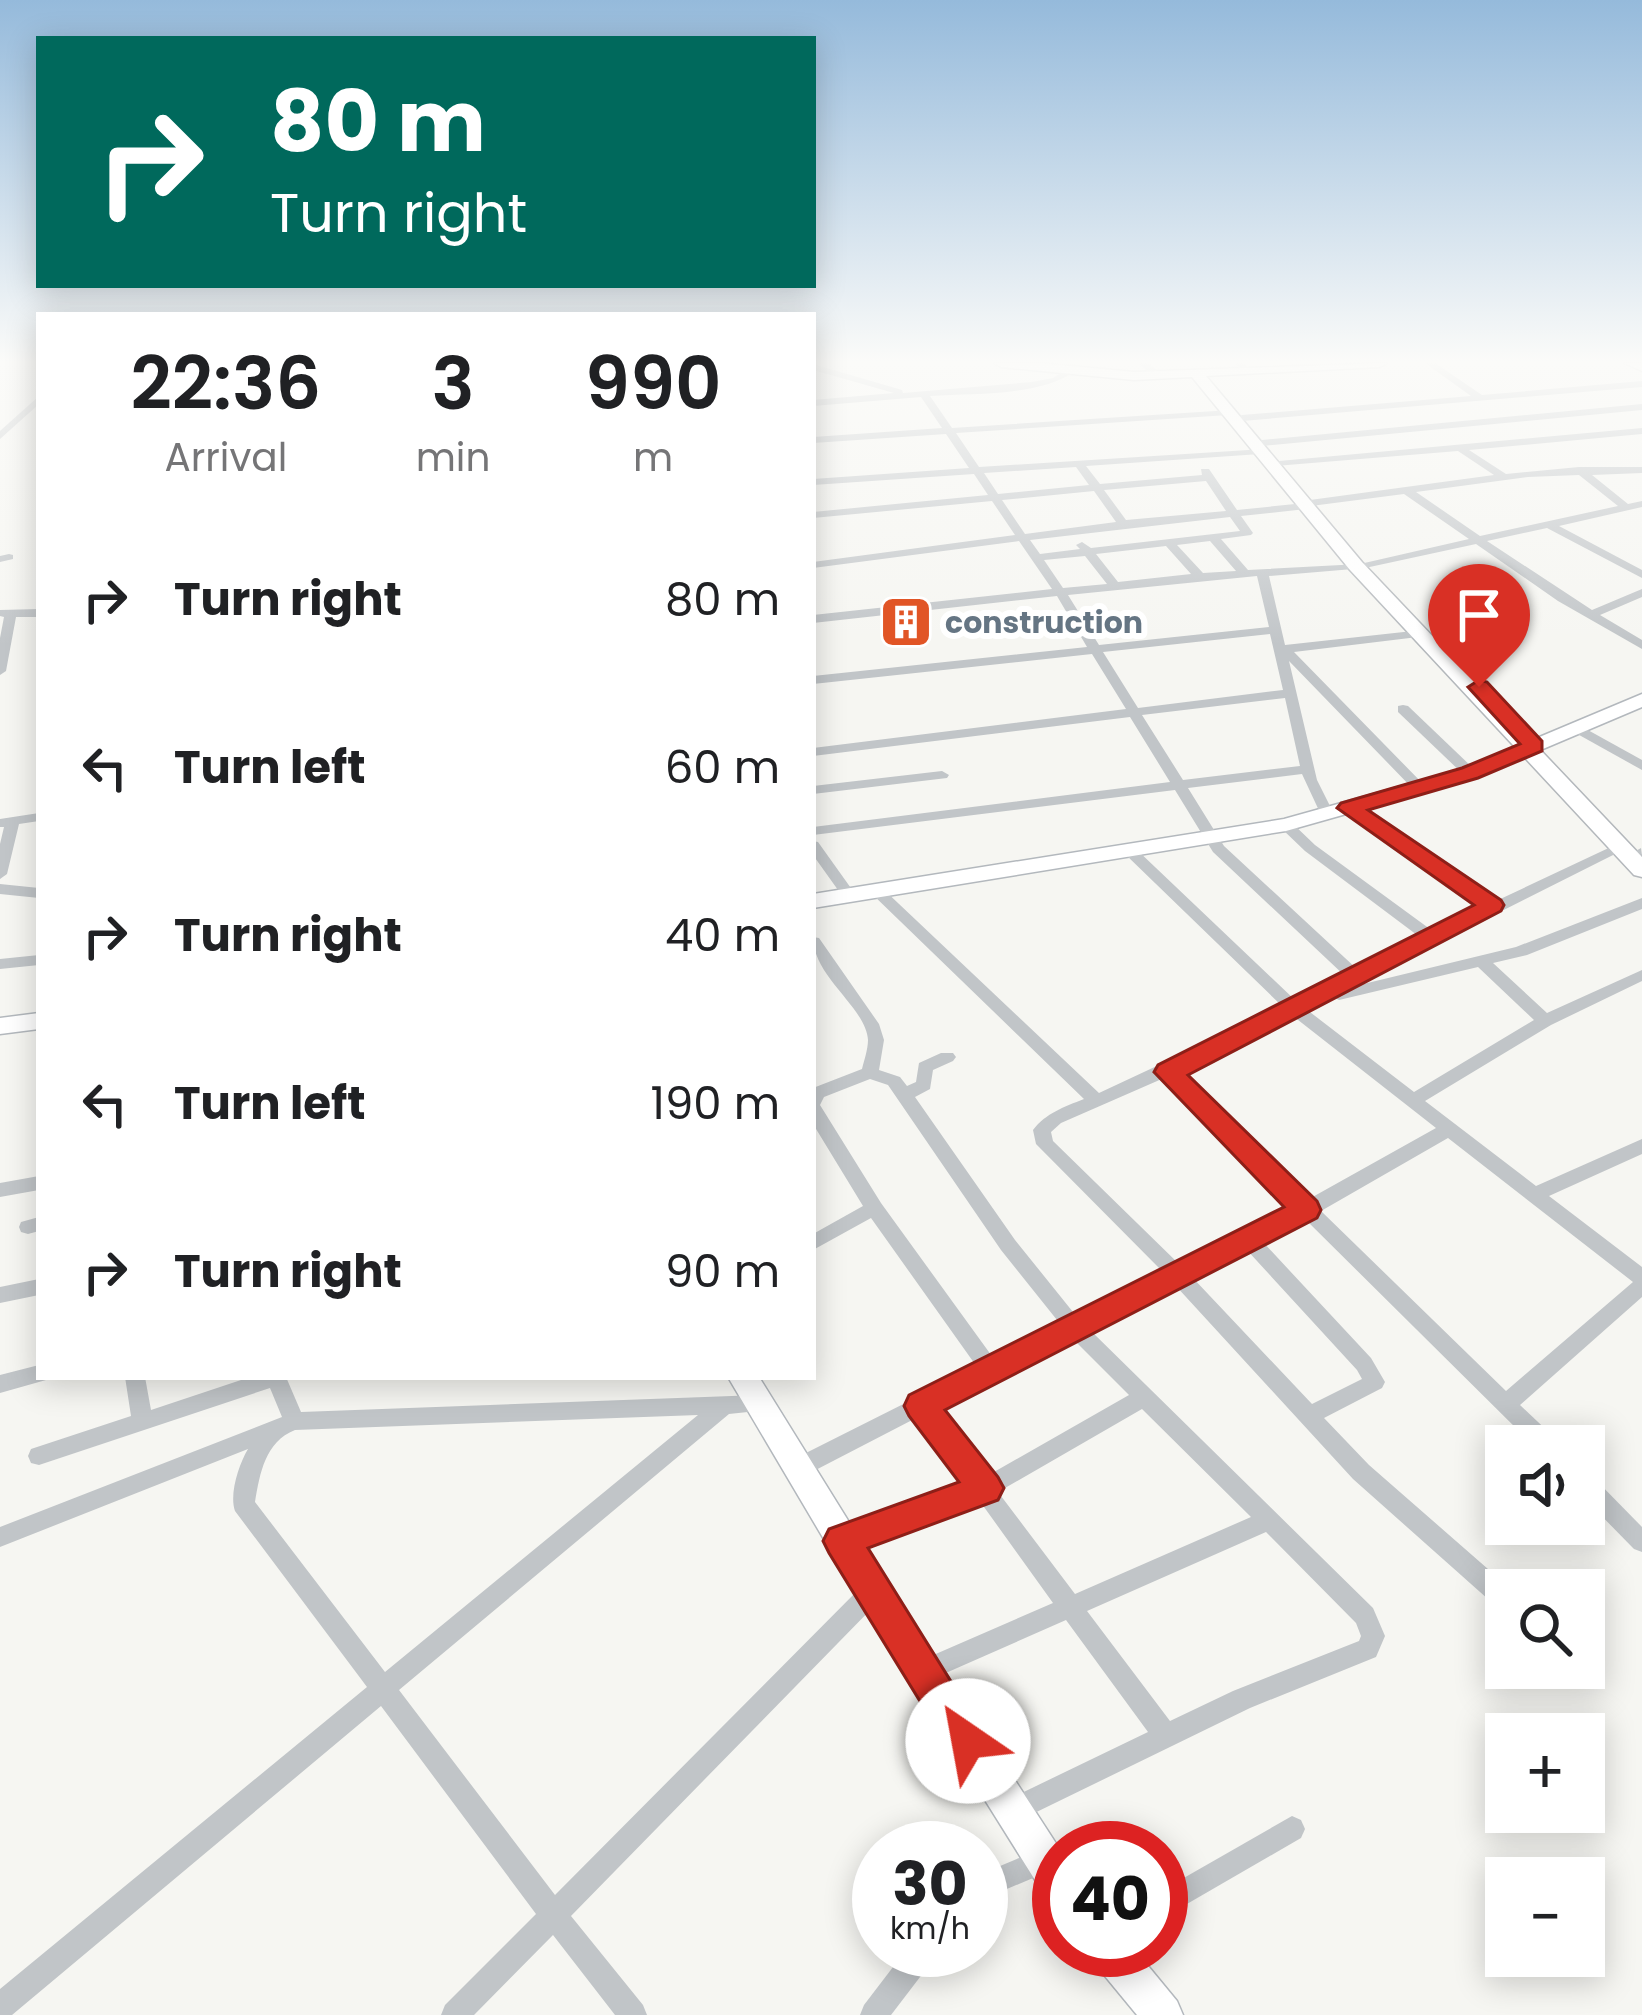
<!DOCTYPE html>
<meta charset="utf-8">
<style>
:root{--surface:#fff;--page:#f6f6f6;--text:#202124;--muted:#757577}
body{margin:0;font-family:Poppins,sans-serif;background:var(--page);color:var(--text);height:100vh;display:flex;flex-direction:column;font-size:45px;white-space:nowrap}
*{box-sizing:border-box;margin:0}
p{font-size:39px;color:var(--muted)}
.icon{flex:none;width:66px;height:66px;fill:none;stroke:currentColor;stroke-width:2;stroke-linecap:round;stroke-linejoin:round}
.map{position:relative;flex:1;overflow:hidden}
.details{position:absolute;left:36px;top:312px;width:780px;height:1068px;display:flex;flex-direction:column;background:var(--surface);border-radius:0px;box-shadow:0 6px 30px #0003}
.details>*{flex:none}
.guide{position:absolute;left:36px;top:36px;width:780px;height:252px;border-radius:0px;box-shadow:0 6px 30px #0003;background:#00695c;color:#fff;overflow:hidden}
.tools{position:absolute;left:1485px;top:1425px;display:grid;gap:24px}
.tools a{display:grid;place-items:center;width:120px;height:120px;border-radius:0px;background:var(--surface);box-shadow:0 6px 30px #0003;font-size:60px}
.speed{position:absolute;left:852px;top:1821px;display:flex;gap:24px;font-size:60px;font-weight:700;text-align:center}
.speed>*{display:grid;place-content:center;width:156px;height:156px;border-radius:50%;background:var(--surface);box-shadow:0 6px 30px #0003;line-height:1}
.speed small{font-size:30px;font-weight:400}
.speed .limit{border:18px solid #d22;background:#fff;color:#111}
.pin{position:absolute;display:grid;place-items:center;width:102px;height:102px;color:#fff;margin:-123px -51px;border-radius:50% 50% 50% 0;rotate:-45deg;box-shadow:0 0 12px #0007}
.pin .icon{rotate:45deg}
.me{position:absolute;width:132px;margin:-66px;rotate:327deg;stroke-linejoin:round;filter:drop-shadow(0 0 9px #0008)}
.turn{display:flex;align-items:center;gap:42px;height:252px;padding:0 36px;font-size:54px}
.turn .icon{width:156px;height:156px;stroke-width:2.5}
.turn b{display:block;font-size:84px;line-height:102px}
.eta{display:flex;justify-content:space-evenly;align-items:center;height:204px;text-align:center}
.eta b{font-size:72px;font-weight:600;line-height:84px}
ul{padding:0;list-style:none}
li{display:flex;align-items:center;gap:36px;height:168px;padding:0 36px}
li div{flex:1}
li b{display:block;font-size:45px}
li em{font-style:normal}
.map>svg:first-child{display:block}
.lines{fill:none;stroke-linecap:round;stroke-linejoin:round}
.secondary-casing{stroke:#b3b8bd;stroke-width:3}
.primary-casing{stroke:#b4b8bc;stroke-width:3}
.street{fill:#c1c5c8;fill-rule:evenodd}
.secondary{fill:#fff;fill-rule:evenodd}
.primary{fill:#fff;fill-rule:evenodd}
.wall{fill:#90969c}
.building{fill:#a7afb5;stroke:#757a7f;stroke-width:3}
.route{fill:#d93025;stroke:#8d1f18;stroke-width:3}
.labels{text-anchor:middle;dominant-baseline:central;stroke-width:12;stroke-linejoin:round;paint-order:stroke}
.far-poi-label{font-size:30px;font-weight:bold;fill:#657583;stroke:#fff;text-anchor:start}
</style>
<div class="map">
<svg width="1642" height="2015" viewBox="0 0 1642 2015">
<rect width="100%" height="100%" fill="#f6f6f2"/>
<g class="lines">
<!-- secondary casing -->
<g class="secondary-casing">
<g id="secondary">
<polygon points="1642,694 1642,707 1477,777 1286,831 813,908 813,894 1284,819 1463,769"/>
<polygon points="39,1013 39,1029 0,1034 0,1018"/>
<polygon points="728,1377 759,1377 885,1580 1059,1848 1059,1901 1045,1896 861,1602"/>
<polygon points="1089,1950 1135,1950 1177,2001 1183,2015 1137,2015 1095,1964"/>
</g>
</g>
<!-- primary casing -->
<g class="primary-casing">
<g id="primary">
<polygon points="994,363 1039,363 1134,372 1387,363 1380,367 1206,376 1362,562 1642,857 1642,877 1634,875 1350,570 1192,377 1134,380 1001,367"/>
<polygon points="1624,363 1642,363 1642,371"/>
</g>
</g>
<!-- street -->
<g class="street">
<polygon points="1138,363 1148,363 1159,372 1151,374"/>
<polygon points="1234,363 1244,363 1249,368 1241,370"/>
<polygon points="1425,363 1435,363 1482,395 1642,381 1642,387 1242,421 1237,418 1242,415 1471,396"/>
<path d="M813,364l89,26 1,3 129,-11 21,-4 17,-11 8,2c-36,28 -103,24 -148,27l22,32 279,-18v4l-3,1 -272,18 23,34 285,-18v4l-4,1 -174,12 14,18 102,-9 -1,-6h8l28,41 68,-7 5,-3 184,-25 -36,-24 -183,15 -1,-2 5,-3 363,-33v6l-173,16 37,24 73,-7h63v6l-50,2 36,29 14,-3v6l-83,19 83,44v8l-95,-50 -60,13 105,69 50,-21v8l-42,18 42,25v9l-84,-48 -82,-57 -111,24 -96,8 16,69 137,-15v6l-4,1 -124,15 133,136 -2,3h-10l-126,-130 28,119 17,34 -2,3h-10l-20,-43 -114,14 36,58 134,124 63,-32 -116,-87 -24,-23 -2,-3 2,-3h10l24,23 119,87 50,-25 -140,-96 -2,-3 2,-3h10l142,96 119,-56h10l2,3 -276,139 165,-40 126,-49v11l-115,46 -34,8 54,50 95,-43v11l-91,44 -126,76 111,85 106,-47v15l-93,42 93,71v30l-122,108 36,34 3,7h-25l-229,-227 -43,22 109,117 14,24 -3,6 -58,30 45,47 143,125h-6v21l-8,-3 -145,-129 -178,-194 -86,44 284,279 12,28 -9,21 -126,51 -236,115 -9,-4 -4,-9 4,-9 143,-69 -82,-112 -143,63 -8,-4 -4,-8 4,-8 138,-60 -74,-103 -137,51 -8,-3 -3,-7 3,-7 133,-49 -49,-68 -112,58 -8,3 -8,-3 -3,-7 3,-7 187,-94 -106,-149 -58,32v-16l50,-28 -50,-82v-36l49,-19c2,-8 6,-20 6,-29 -2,-33 -55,-63 -55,-103l6,1 60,86 5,16 -5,30 21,7 7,9 9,-4 3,-19 22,-10h12l3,4 -3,4 -20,9 -3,19 -15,8 100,143 62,77 87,-44 -128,-129 -3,-14c13,-17 31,-23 51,-31l-214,-207 -3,-3 3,-3h10l219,207 184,-86 -158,-153 -2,-3 2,-3h10l161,153 49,-25 -132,-124 -38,-62 -362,45v-8l357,-45 -40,-65 -317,39v-8l313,-39 -34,-55 -279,30v-8l274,-29 -30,-51 -244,27v-8l239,-26 -33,-48 -206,27v-6l202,-27 -23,-34 -179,17v-6l175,-17 -14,-21 -161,11v-6l156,-11 -23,-34 -133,9v-6l129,-9 -21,-31 -108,9v-6l81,-7 -81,-23zM1076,467l13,18 -91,9 -14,-21zM1579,475l39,31 -138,30 -64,-44 112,-15zM1206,481l20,30 -100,9 -22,-30zM1094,491l22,31 -91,12 -23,-34zM1404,494l65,45 -109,25 -112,6 -27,-31 30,-4 2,-2 -12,-17 65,-7 5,-3zM1230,517l10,14 -149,17 -9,-6 -6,3 4,4 -40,5 -10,-14zM1210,541l26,30 -33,2 -26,-28zM1166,546l25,28 -73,8 -22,-28zM1085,556l22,28 -44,4 -19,-28zM1257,576l12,51 -170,18 -31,-50zM1270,634l13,56 -145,18 -35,-56zM1285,698l15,68 -117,14 -41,-65zM1478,967l56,53 -120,72 -108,-83 26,-13 7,4zM1293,1016l143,112 -127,71 -131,-127zM1164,1078l130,130 -114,57 -127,-124 -2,-9 10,-9zM870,1079l18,6 113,165 60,75 -67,34 -113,-156 -61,-98 4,-8zM1448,1138l185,144 -127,109 -185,-180zM1246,1249l111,121 5,9 -50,25 -120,-127zM1072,1338l57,57 -142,81 -51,-68zM1142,1409l109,108 -176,77 -77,-102zM1266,1532l90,91 5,13 -2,5 -126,50 -63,30 -83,-110z"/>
<polygon points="39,396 39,404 0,439 0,431"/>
<polygon points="1642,404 1642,410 1262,446 1257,443 1262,440"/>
<polygon points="9,554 13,555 13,559 0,562 0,556"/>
<polygon points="39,609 39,617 16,617 6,671 0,675 0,638 4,617 0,616 0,610"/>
<polygon points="1403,705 1408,706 1475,770 1475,776 1465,776 1398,712 1398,706"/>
<polygon points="1577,724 1642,760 1642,770 1572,731 1570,728"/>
<polygon points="942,771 949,775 947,778 813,794 813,786"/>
<polygon points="39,813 39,821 19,824 7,874 0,879 0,844 4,827 0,827 0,819"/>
<polygon points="813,841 818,842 853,891 856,894 853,897 843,897 813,855"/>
<polygon points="1641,848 1642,856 1636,855 1634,852"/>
<polygon points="0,884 39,888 39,898 0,894"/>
<polygon points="39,955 39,965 0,969 0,959"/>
<polygon points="39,1176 39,1190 0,1197 0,1183"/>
<polygon points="39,1217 39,1231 28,1234 21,1232 19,1227 21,1222"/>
<polygon points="39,1279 39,1295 0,1303 0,1287"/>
<polygon points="39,1365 39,1377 48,1377 46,1380 0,1393 0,1375"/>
<path d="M125,1377h20l6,33 99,-33h36l15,35 458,-17 7,3 3,6 -3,6 -37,4 -330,276 156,205 310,-312 8,-3 8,3 4,8 -4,8 -310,317 72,89 4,10h-32l-62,-80 -79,80h-33l4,-10 91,-91 -155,-208 -369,309h-12v-26l367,-302 -132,-176c-6,-17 4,-47 13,-62l-248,98v-20l282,-110 -12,-29 -231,77 -8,-2 -3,-7 3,-7 100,-33zM698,1415l-313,257 -130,-170c5,-29 10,-60 40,-72z"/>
<polygon points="1584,1473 1592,1476 1642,1527 1642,1552 1634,1549 1584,1498"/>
<polygon points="1292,1816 1301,1820 1305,1829 1301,1838 1161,1919 1161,1891"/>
<polygon points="1043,1848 1052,1852 1056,1861 1052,1870 981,1900 981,1874"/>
<polygon points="906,1950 937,1950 933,1960 891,2015 860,2015 864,2005"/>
</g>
<!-- secondary -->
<use href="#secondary" class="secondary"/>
<!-- primary -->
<use href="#primary" class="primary"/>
</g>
<!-- wall -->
<polygon class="wall" points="895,607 919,615 919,626 898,628 894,619"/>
<!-- building -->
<polygon class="building" points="915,605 919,615 899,617 895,607"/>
<!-- sky -->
<linearGradient id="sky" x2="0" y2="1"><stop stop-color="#95badb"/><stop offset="0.56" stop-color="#fbfbf9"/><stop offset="1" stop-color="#fbfbf9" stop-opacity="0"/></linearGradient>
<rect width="1642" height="645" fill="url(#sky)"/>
<!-- route -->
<polygon class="route" points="1479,680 1487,682 1542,741 1542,751 1478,778 1368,810 1501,900 1504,905 1501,911 1188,1075 1317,1201 1321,1210 1317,1218 945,1410 998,1477 1004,1488 998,1500 868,1548 988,1741 982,1755 968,1761 953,1755 829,1553 823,1541 829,1529 959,1482 909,1416 904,1406 909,1395 1284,1207 1154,1072 1158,1065 1474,905 1337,808 1341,803 1462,768 1520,744 1468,687"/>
<!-- icons -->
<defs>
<g id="building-square" transform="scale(2.7)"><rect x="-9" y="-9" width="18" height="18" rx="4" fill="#e15526" stroke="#fff"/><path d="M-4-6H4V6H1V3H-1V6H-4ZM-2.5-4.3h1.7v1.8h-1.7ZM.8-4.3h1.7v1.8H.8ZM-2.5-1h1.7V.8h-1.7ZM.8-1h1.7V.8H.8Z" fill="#fff"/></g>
</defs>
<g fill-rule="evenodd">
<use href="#building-square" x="906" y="622"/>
</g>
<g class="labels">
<!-- far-poi labels -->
<g class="far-poi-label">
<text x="945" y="622">construction</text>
</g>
</g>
</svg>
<div class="tools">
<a><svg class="icon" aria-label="sound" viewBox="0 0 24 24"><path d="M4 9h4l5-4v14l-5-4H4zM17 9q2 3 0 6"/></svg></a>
<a><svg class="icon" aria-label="search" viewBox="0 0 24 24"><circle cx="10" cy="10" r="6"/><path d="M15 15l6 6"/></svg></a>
<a>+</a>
<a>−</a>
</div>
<div class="speed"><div>30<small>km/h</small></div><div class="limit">40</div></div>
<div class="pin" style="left:1479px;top:687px;background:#d93025"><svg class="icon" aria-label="arrive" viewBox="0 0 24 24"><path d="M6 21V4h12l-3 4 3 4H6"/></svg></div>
<svg class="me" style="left:968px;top:1741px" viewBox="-20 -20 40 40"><circle r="19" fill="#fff"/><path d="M0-13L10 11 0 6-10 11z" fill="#d93025"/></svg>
<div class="guide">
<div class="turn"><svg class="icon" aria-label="right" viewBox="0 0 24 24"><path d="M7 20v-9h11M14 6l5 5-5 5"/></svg><div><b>80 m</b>Turn right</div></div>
</div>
<section class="details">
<div class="eta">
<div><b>22:36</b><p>Arrival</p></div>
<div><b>3</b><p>min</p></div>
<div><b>990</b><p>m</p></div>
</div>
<ul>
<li><svg class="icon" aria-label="right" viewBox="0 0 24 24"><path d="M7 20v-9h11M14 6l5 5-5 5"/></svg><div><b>Turn right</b></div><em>80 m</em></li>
<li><svg class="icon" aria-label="left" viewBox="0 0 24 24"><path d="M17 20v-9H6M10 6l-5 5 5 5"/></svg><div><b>Turn left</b></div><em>60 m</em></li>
<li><svg class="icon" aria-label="right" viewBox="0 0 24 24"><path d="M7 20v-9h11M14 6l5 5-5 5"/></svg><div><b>Turn right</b></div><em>40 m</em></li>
<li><svg class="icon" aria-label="left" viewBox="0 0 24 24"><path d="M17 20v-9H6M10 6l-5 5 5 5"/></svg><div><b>Turn left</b></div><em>190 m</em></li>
<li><svg class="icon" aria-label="right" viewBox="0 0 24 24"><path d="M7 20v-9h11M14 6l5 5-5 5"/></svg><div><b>Turn right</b></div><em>90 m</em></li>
</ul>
</section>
</div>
